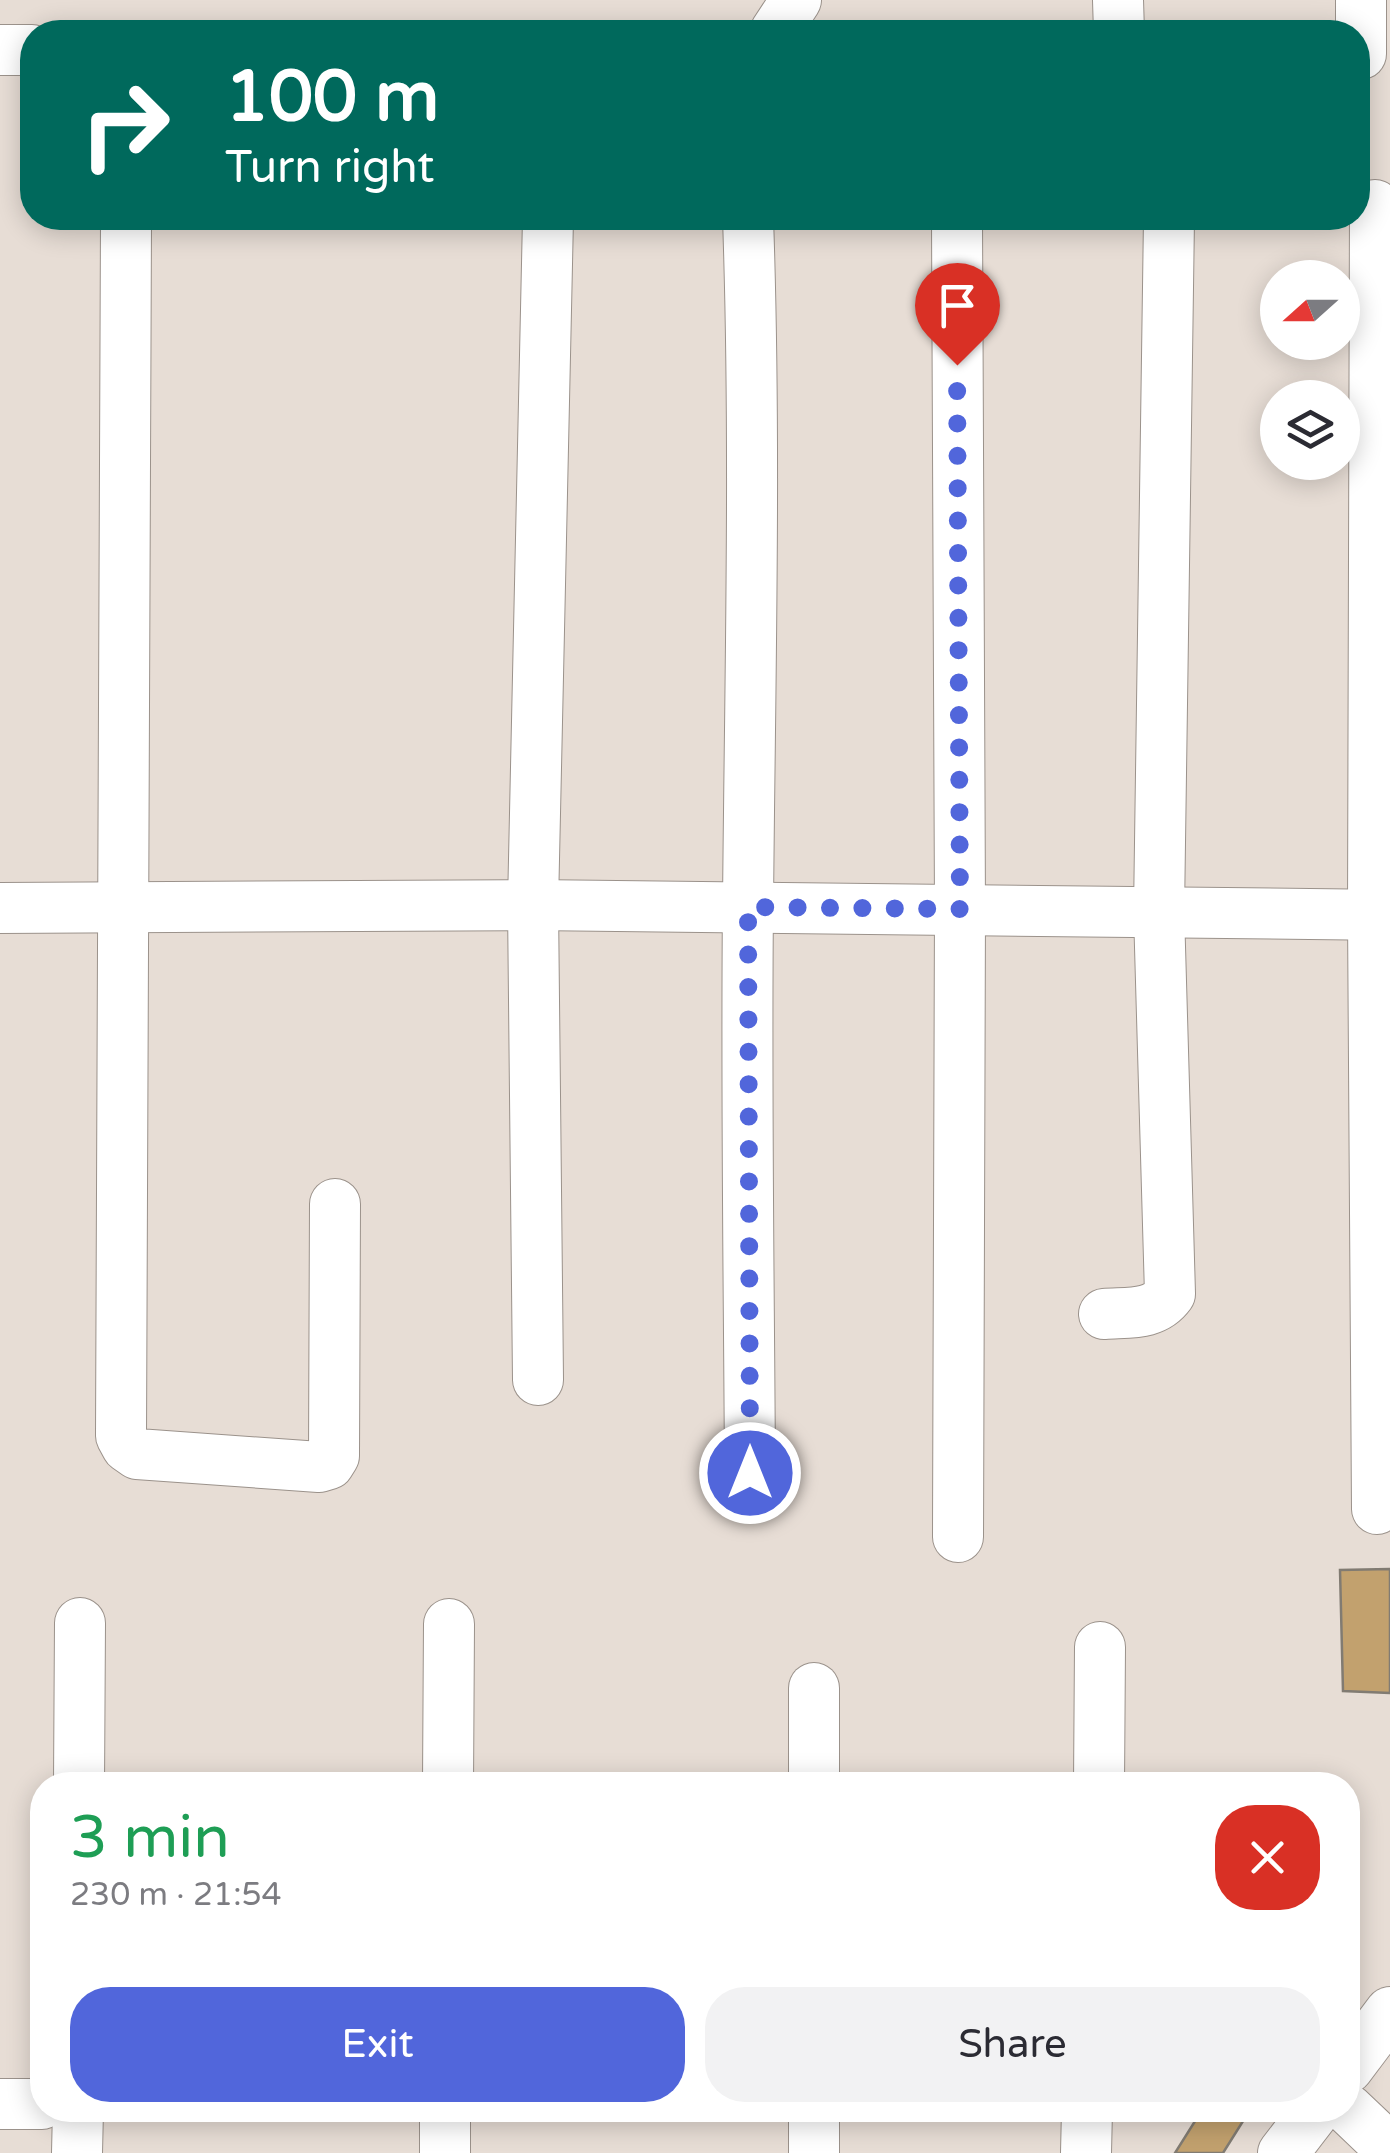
<!DOCTYPE html>
<meta charset="utf-8">
<style>
:root{--surface:#fff;--page:#f2f2f3;--text:#2b2b33;--muted:#7c7c81;--accent:#5166db}
body{margin:0;font-family:"Varela Round",sans-serif;background:var(--page);color:var(--text);height:100vh;display:flex;flex-direction:column;font-size:38px;white-space:nowrap}
*{box-sizing:border-box;margin:0}
p{font-size:32px;color:var(--muted)}
.icon{flex:none;width:55px;height:55px;fill:none;stroke:currentColor;stroke-width:2;stroke-linecap:round;stroke-linejoin:round}
.map{position:relative;flex:1;overflow:hidden}
.details{position:absolute;left:30px;top:1772px;width:1330px;height:350px;display:flex;flex-direction:column;background:var(--surface);border-radius:40px;box-shadow:0 5px 25px #0003}
.details>*{flex:none}
.banner{position:absolute;left:20px;top:20px;width:1350px;height:210px;border-radius:40px;box-shadow:0 5px 25px #0003;background:#00695c;color:#fff;overflow:hidden}
.needle{width:65px;rotate:249deg}
.fabs{position:absolute;left:1260px;top:260px;display:grid;gap:20px}
.fabs a{display:grid;place-items:center;width:100px;height:100px;border-radius:50%;background:var(--surface);box-shadow:0 5px 25px #0003;font-size:50px}
.pin{position:absolute;display:grid;place-items:center;width:85px;height:85px;color:#fff;margin:-102px -42px;border-radius:50% 50% 50% 0;rotate:-45deg;box-shadow:0 0 10px #0007}
.pin .icon{rotate:45deg}
.me{position:absolute;width:110px;margin:-55px;rotate:0deg;stroke-linejoin:round;filter:drop-shadow(0 0 8px #0008)}
.turn{display:flex;align-items:center;gap:35px;height:210px;padding:0 40px;font-size:45px}
.turn .icon{width:130px;height:130px;stroke-width:2.5}
.turn b{display:block;font-size:70px;line-height:85px}
.round{display:grid;place-items:center;flex:none;width:105px;height:105px;border-radius:40px;background:var(--page)}
.summary{display:flex;align-items:center;justify-content:space-between;height:170px;padding:0 40px}
h1{font-size:60px;font-weight:600;line-height:75px;color:#1e9e55}
.action{display:flex;gap:20px;margin-top:auto;padding:20px 40px}
.action a{flex:1;height:115px;border-radius:40px;background:var(--accent);color:#fff;font-size:40px;font-weight:600;line-height:115px;text-align:center}
.action a+a{background:var(--page);color:var(--text)}
.map>svg:first-child{display:block}
.building{fill:#c2a16e;stroke:#817b72;stroke-width:2.5}
.lines{fill:none;stroke-linecap:round;stroke-linejoin:round}
.minor-casing{stroke:#9b928b;stroke-width:52}
.minor{stroke:#fff;stroke-width:50}
.route{stroke:#5166db;stroke-width:18;stroke-dasharray:0 32.4}
</style>
<div class="map">
<svg width="1390" height="2153" viewBox="0 0 1390 2153">
<rect width="100%" height="100%" fill="#e7ddd5"/>
<!-- building -->
<g class="building">
<polygon points="1390,1569 1390,1693 1343,1691 1340,1570"/>
<polygon points="1202,2110 1250,2110 1223,2153 1175,2153"/>
</g>
<g class="lines">
<!-- minor casing -->
<g class="minor-casing">
<g id="minor">
<polyline points="1118,0 1119,32"/>
<polyline points="1361,0 1361,54"/>
<polyline points="775,32 796,0"/>
<polyline points="0,50 32,50"/>
<polyline points="1375,205 1373,915 1377,1509"/>
<path d="M748,218c8,229 2,458 0,688 -2,189 1,378 2,567"/>
<polyline points="957,218 960,909 958,1537"/>
<polyline points="126,221 121,1436 127,1447 137,1454 319,1467 329,1464 334,1456 335,1204"/>
<polyline points="0,908 533,905 1390,915"/>
<path d="M1104,1314c25,-2 50,2 66,-20l-11,-382 10,-694"/>
<polyline points="538,1380 533,905 548,218"/>
<polyline points="814,1688 814,1785"/>
<polyline points="79,1785 80,1623"/>
<polyline points="448,1785 449,1624"/>
<polyline points="1099,1785 1100,1647"/>
<polyline points="1348,2068 1390,2012"/>
<polyline points="0,2104 42,2104"/>
<polyline points="1348,2109 1390,2149"/>
<polyline points="77,2153 78,2110"/>
<polyline points="445,2153 445,2110"/>
<polyline points="814,2153 814,2110"/>
<polyline points="1086,2153 1087,2110"/>
<polyline points="1283,2153 1316,2110"/>
</g>
</g>
<!-- minor -->
<use href="#minor" class="minor"/>
</g>
<g class="lines">
<!-- route -->
<polyline class="route" points="750,1473 748,907 960,909 957,365"/>
</g>
</svg>
<div class="fabs">
<a><svg class="needle" viewBox="-14 -14 28 28"><path d="M0-13l5 13h-10z" fill="#e53935"/><path d="M0 13l5-13h-10z" fill="#7c7c81"/></svg></a>
<a><svg class="icon" aria-label="layers" viewBox="0 0 24 24"><path d="M12 4l9 5-9 5-9-5zM3 14l9 5 9-5"/></svg></a>
</div>
<div class="pin" style="left:957px;top:365px;background:#d93025"><svg class="icon" aria-label="arrive" viewBox="0 0 24 24"><path d="M6 21V4h12l-3 4 3 4H6"/></svg></div>
<svg class="me" style="left:750px;top:1473px" viewBox="-20 -20 40 40"><circle r="17" fill="#5166db" stroke="#fff" stroke-width="3"/><path d="M0-11L8 9 0 5-8 9z" fill="#fff"/></svg>
<div class="banner">
<div class="turn"><svg class="icon" aria-label="right" viewBox="0 0 24 24"><path d="M7 20v-9h11M14 6l5 5-5 5"/></svg><div><b>100 m</b>Turn right</div></div>
</div>
<section class="details">
<div class="summary"><div><h1>3 min</h1><p>230 m · 21:54</p></div><a class="round" style="background:#d93025;color:#fff"><svg class="icon" aria-label="close" viewBox="0 0 24 24"><path d="M6 6l12 12M18 6L6 18"/></svg></a></div>
<div class="action"><a>Exit</a><a>Share</a></div>
</section>
</div>
